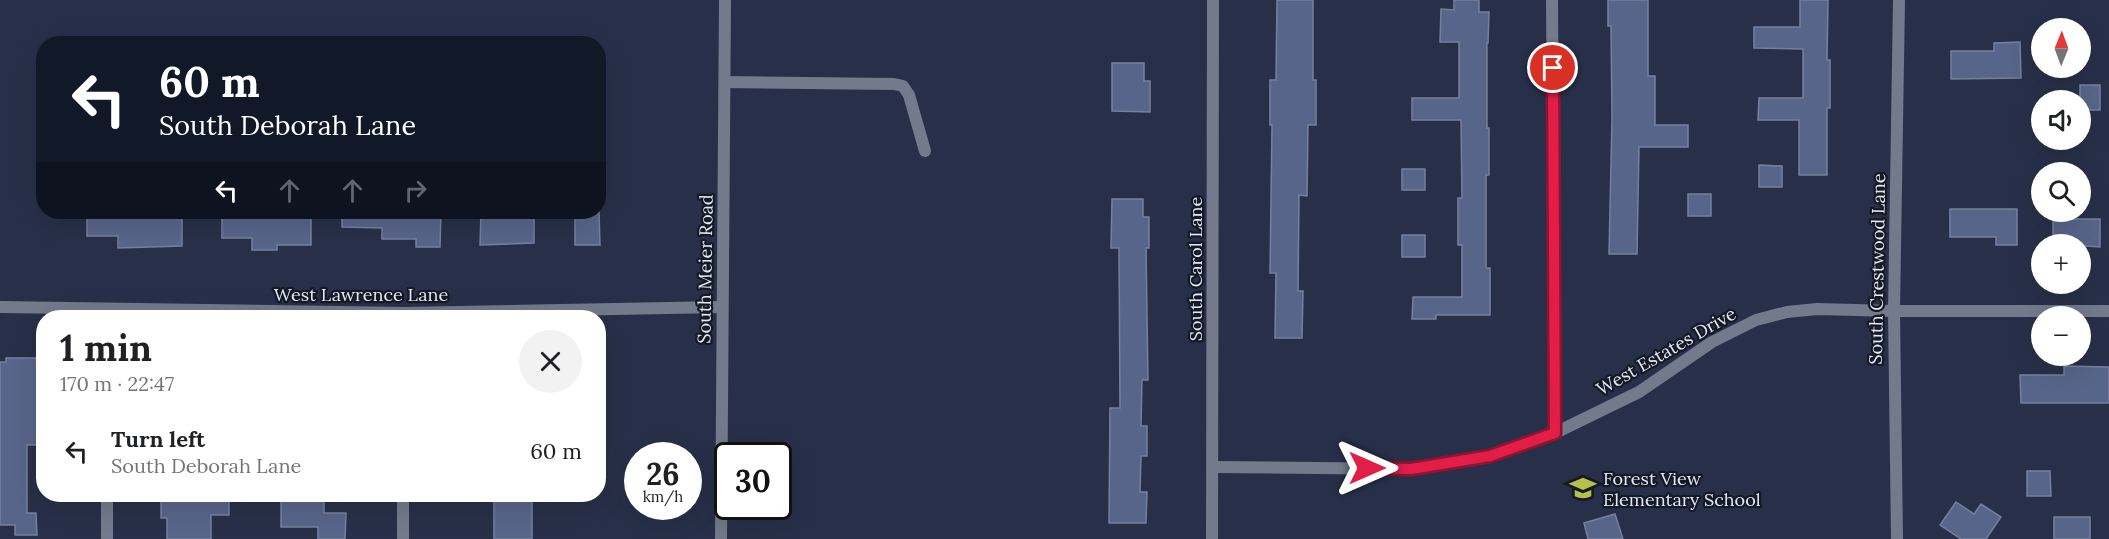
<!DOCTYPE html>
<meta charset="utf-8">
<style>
:root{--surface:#fff;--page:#f2f2f2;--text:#202124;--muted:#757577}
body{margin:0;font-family:Lora,serif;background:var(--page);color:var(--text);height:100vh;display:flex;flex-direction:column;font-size:22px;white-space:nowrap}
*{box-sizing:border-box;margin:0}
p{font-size:20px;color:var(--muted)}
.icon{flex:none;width:33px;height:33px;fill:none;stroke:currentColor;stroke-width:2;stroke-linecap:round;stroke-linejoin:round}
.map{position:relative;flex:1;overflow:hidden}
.drawer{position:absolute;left:36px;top:310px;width:570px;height:192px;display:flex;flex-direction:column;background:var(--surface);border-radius:24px;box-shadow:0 6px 24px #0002}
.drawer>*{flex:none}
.hud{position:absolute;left:36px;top:36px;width:570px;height:183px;border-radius:24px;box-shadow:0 6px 24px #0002;background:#111827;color:#fff;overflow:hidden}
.needle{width:39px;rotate:1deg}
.tools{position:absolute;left:2031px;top:18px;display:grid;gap:12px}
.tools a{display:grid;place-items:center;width:60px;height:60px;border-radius:50%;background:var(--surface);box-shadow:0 6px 24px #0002;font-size:30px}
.speed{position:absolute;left:624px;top:442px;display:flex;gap:12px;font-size:30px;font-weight:700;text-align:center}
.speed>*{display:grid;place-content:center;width:78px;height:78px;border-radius:50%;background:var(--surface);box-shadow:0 6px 24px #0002;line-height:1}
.speed small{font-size:15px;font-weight:400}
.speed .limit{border:3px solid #111;border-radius:9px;background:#fff;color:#111}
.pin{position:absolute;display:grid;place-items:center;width:51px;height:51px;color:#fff;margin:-26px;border:3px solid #fff;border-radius:50%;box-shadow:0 2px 6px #0007}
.me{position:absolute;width:66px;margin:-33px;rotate:90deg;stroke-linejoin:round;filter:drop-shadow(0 0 4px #0008)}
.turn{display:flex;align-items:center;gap:21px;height:126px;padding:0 24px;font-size:27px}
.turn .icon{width:78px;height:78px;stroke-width:2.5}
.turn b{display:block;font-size:42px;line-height:51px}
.lanes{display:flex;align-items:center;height:57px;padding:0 24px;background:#0003;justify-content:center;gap:30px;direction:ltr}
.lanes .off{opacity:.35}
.round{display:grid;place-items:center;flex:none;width:63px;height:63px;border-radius:32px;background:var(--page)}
.overview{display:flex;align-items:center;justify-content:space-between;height:102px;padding:0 24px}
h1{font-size:36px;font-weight:700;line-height:45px}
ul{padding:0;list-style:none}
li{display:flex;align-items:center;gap:18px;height:78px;padding:0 24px}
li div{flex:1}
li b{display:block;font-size:22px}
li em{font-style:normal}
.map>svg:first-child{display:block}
.building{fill:#58658a;stroke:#75809d;stroke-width:1.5}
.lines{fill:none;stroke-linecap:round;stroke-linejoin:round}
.street{stroke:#737a8b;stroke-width:12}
.route-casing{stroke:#92132f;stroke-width:15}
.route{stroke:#e11d48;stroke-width:10}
.labels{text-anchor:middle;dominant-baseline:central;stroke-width:4.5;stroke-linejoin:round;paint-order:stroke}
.street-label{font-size:18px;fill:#e2e8f8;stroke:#151924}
.poi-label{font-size:18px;fill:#e2e8f8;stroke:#151924;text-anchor:start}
</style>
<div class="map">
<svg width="2109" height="539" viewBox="0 0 2109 539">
<rect width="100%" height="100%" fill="#283049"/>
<!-- building -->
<g class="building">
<polygon points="1277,0 1313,0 1313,80 1316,80 1316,125 1308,125 1307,196 1299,195 1298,291 1303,291 1302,338 1275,338 1276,273 1270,273 1272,125 1270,125 1270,80 1276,80"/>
<polygon points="1454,0 1479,0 1479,12 1489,12 1488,43 1487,43 1487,128 1489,128 1489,175 1486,175 1486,268 1490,268 1490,315 1436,315 1436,319 1412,319 1413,297 1462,297 1462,245 1458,245 1458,198 1462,198 1461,120 1412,120 1412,98 1459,98 1459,42 1440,42 1441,9 1454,10"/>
<polygon points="1608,0 1648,0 1648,76 1655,76 1655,125 1688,125 1688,147 1639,147 1637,254 1609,254 1612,118 1611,26 1608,26"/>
<polygon points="1800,0 1828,0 1827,60 1830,60 1830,108 1827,108 1827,175 1799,175 1799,120 1758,120 1759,98 1803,98 1803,49 1754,48 1754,27 1800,27"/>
<polygon points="2020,42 2021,78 1951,79 1951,51 1994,51 1994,43"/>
<polygon points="1112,63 1144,63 1144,81 1150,81 1150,112 1112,111"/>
<rect x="2080" y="85" width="20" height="25"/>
<polygon points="1759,165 1782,166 1782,187 1759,187"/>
<rect x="1402" y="169" width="23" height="21"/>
<rect x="1688" y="194" width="23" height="22"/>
<polygon points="1112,199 1143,199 1143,217 1149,217 1149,248 1146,248 1148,380 1142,380 1141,426 1147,426 1147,456 1141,456 1140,492 1147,492 1146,523 1109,523 1110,408 1120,408 1119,248 1111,248"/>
<polygon points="1950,209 2017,209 2017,245 1996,245 1996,237 1950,237"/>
<polygon points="87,212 182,212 182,246 118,248 118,236 87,236"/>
<polygon points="222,212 311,212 311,245 277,245 277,250 252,250 252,238 222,238"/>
<polygon points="342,212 441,212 440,247 416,247 416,239 382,239 382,228 342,227"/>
<polygon points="481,212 534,212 534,243 480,245"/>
<polygon points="575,212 599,212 600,245 575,245"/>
<polygon points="2053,219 2100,219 2100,247 2053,244"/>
<rect x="1402" y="235" width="23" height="22"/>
<polygon points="6,358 40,358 39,445 27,445 27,513 36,513 37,535 15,535 15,525 0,525 0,362 6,362"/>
<polygon points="2064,366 2109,367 2109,403 2021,403 2020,375 2064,375"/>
<polygon points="2027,471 2050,471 2051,496 2027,496"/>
<polygon points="161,495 229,495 229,515 211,515 211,539 167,539 167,518 161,518"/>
<polygon points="281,495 324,495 324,513 346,513 345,539 318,539 318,527 281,527"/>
<rect x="494" y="495" width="38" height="44"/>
<polygon points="1956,502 1974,514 1981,504 2001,517 1986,539 1961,539 1940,525"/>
<polygon points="1615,514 1623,539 1588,539 1584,523"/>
<rect x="2054" y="517" width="36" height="22"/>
</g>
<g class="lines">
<!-- street -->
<g class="street">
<polyline points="1552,0 1555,433"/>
<polyline points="726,82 894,84 903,86 909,95 925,151"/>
<polyline points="0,307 405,313 722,307"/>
<polyline points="1213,467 1411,469 1490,456 1555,433 1639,392 1712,342 1756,320 1787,312 1817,309 1894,311 2109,311"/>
<polyline points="107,539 107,495"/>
<polyline points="403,539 403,495"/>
<polyline points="721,539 725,0"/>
<polyline points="1212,539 1213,0"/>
<polyline points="1897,539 1894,311 1899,0"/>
</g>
</g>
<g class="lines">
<!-- route casing -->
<g class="route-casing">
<polyline id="route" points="1367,468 1411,469 1490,456 1555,433 1553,68"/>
</g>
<!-- route -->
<use href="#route" class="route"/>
</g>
<!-- icons -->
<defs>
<g id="school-bare" transform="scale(2.07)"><path d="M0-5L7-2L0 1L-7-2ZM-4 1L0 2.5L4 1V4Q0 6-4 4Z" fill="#b4c24a" stroke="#151924" stroke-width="2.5" paint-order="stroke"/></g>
</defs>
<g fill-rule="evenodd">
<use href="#school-bare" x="1583" y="488"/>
</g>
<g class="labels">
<!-- street labels -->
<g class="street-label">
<text transform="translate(705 269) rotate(-89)">South Meier Road</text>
<text transform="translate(1195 269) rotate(-90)">South Carol Lane</text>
<text transform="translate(1877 269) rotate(-89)">South Crestwood Lane</text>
<text x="361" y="294">West Lawrence Lane</text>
<text transform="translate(1666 351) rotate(-30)">West Estates Drive</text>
</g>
<!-- poi labels -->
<g class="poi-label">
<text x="1603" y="478">Forest View<tspan x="1603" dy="21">Elementary School</tspan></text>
</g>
</g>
</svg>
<div class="tools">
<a><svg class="needle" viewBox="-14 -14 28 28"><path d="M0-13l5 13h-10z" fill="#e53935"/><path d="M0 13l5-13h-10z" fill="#757577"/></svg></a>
<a><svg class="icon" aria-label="sound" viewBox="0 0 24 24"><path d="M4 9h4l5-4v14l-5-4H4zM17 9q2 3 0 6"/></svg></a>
<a><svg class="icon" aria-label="search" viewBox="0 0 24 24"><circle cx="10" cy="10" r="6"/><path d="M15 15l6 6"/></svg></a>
<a>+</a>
<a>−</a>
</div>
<div class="speed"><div>26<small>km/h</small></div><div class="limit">30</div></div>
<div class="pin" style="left:1553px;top:68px;background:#d93025"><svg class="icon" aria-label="arrive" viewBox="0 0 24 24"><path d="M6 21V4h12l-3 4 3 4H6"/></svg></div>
<svg class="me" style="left:1367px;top:468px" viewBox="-20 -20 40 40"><path d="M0-17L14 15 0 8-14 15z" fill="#e11d48" stroke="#fff" stroke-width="4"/></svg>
<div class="hud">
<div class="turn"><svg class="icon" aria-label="left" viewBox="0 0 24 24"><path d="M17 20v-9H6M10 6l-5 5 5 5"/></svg><div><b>60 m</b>South Deborah Lane</div></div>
<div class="lanes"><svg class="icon" aria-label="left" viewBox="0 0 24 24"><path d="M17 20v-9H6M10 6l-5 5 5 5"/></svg><svg class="icon off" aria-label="ahead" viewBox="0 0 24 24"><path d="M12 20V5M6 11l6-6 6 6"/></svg><svg class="icon off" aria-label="ahead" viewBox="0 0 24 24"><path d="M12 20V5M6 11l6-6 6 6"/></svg><svg class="icon off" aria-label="right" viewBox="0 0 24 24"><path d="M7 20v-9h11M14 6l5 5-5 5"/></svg></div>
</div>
<section class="drawer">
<div class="overview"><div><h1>1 min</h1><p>170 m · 22:47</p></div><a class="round"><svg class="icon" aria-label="close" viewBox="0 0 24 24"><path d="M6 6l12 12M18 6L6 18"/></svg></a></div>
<ul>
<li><svg class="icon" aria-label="left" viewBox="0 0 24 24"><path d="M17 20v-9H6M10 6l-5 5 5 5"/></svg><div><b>Turn left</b><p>South Deborah Lane</p></div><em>60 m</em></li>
</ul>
</section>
</div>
